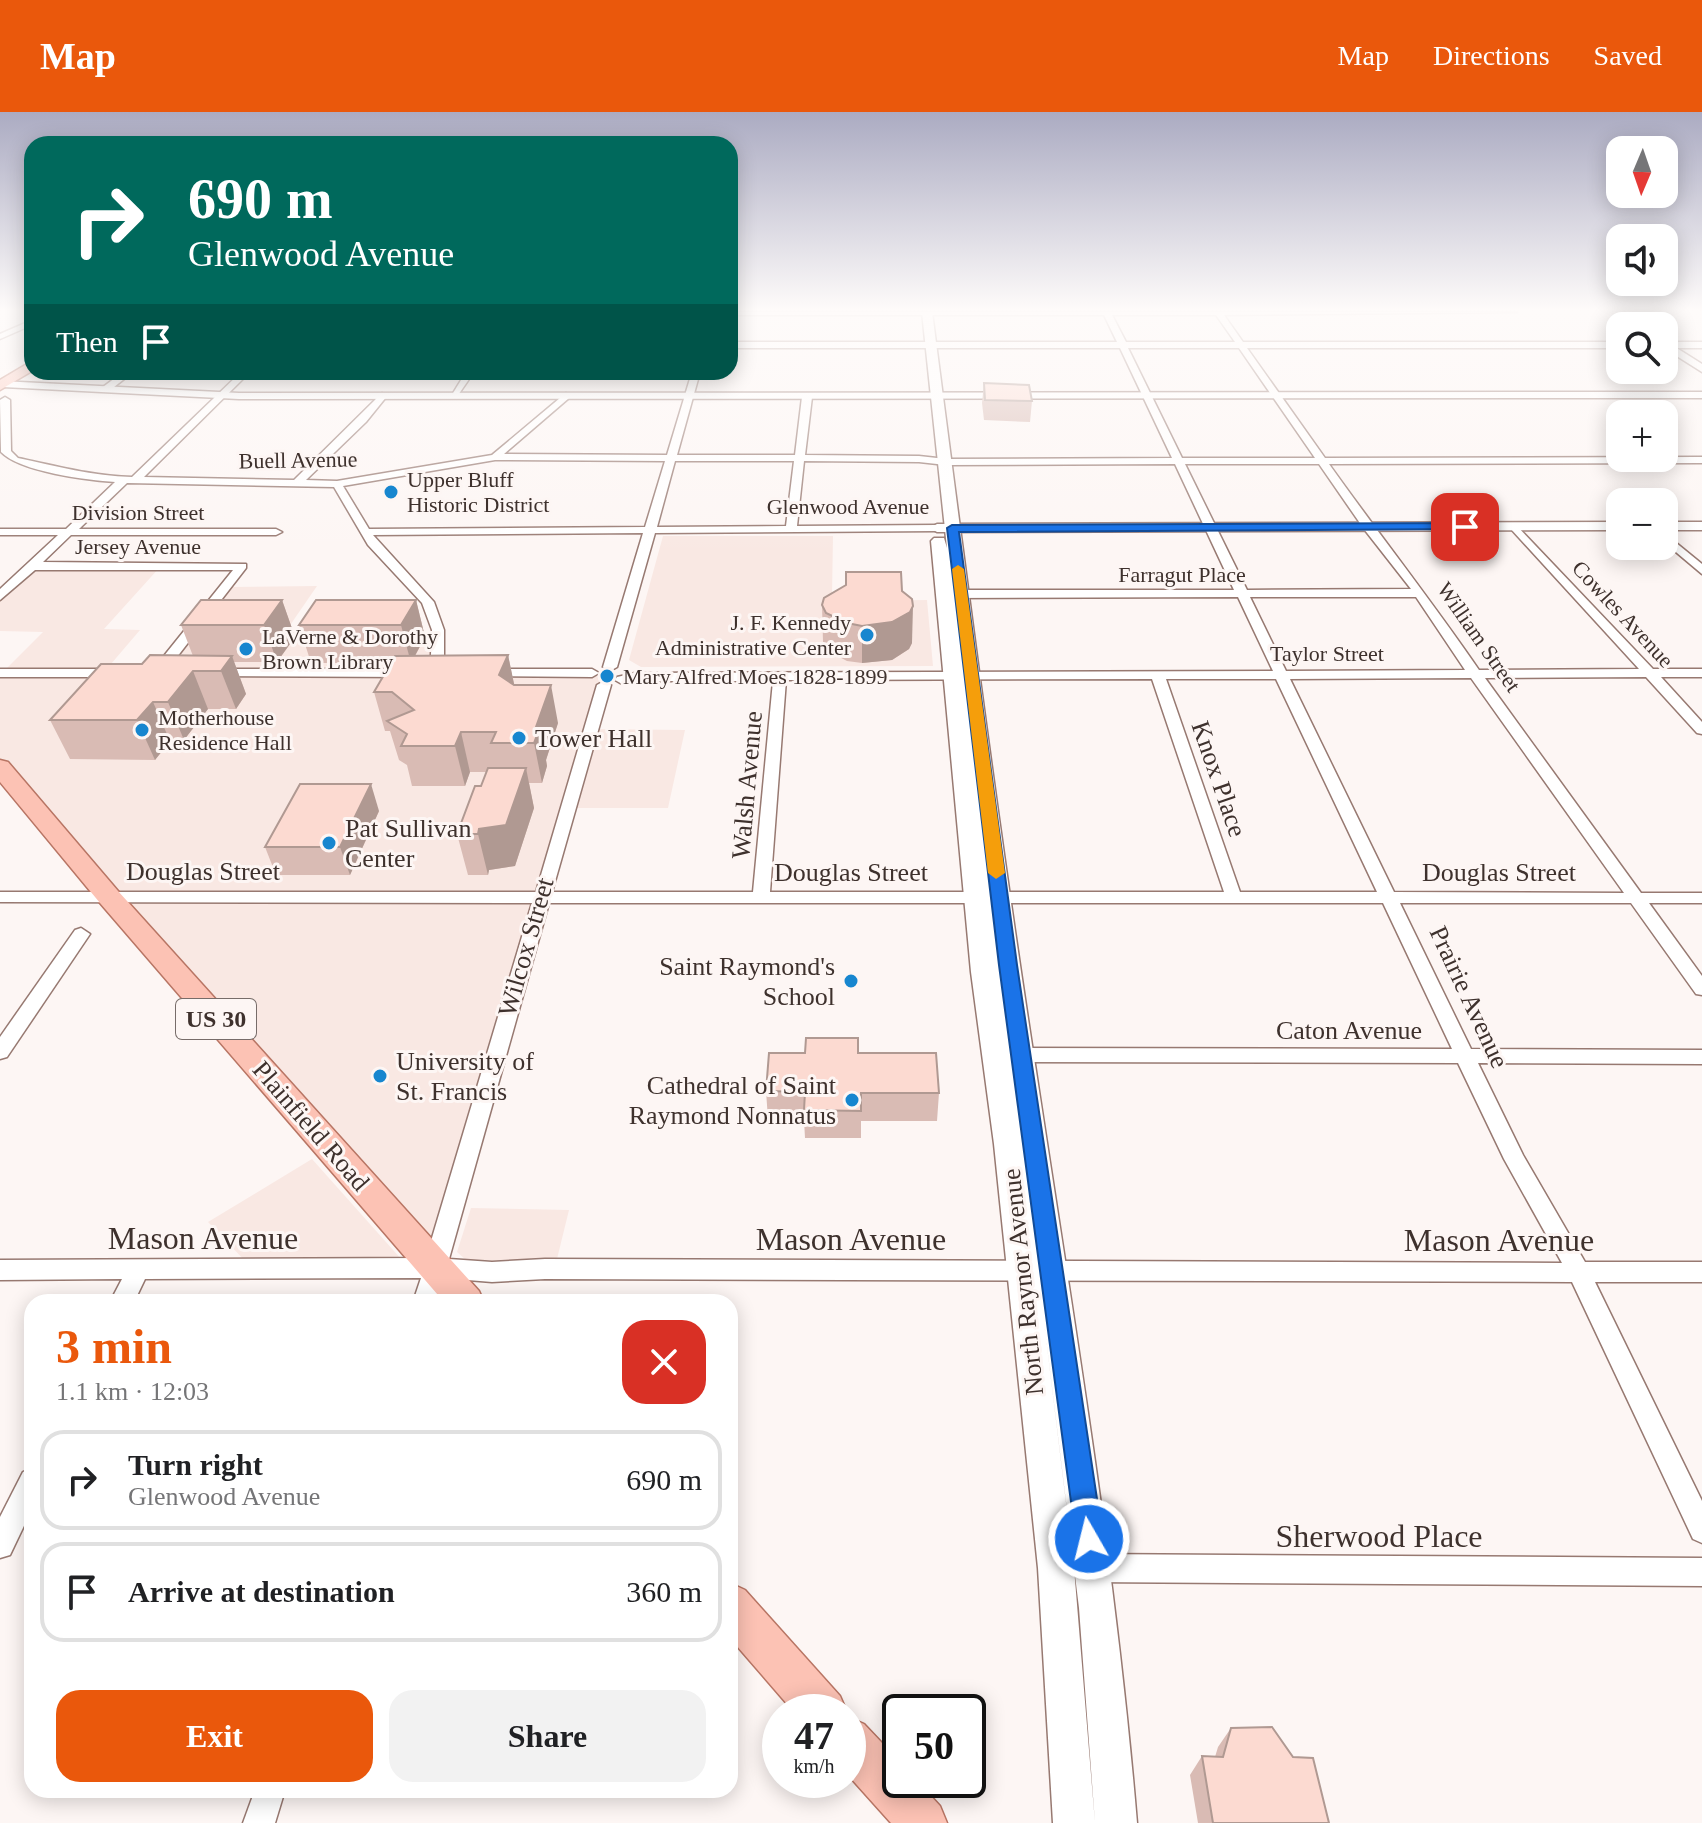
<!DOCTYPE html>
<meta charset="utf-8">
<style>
:root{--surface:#fff;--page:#f2f2f2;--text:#202124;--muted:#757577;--line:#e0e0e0;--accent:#ea580c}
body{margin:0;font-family:"Times New Roman",serif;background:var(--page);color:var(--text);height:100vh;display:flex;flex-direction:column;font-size:30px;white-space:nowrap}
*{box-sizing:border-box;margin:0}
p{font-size:26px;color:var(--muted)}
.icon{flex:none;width:44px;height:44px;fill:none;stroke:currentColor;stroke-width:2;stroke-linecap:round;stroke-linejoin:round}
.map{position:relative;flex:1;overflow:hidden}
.side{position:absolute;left:24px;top:1182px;width:714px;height:504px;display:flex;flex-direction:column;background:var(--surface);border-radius:24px;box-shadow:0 4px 20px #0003}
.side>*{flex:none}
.top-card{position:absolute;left:24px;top:24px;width:714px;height:244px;border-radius:24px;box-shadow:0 4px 20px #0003;background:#00695c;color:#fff;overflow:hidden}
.needle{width:52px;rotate:182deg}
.controls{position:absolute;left:1606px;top:24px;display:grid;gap:16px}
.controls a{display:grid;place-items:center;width:72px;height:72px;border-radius:16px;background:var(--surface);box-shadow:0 4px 20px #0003;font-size:40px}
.speed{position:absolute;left:762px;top:1582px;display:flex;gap:16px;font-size:40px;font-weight:700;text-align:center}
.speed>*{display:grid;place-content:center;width:104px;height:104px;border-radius:50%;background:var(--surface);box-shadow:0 4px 20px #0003;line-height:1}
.speed small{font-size:20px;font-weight:400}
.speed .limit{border:4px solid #111;border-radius:12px;background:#fff;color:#111}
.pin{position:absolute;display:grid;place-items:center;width:68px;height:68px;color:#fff;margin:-34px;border-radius:16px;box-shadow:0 4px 12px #0006}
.me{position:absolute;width:88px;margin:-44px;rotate:352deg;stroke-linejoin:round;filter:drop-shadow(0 0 6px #0008)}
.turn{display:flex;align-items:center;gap:28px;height:168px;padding:0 32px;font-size:36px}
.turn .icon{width:104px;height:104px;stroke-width:2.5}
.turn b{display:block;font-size:56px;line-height:68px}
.then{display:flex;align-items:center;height:76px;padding:0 32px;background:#0003;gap:16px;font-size:30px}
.round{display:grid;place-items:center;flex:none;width:84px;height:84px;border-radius:24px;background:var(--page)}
.overview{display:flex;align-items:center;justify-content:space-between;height:136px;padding:0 32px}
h1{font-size:48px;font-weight:600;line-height:60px;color:var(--accent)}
.button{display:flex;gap:16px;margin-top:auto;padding:16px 32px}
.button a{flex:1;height:92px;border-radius:24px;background:var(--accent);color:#fff;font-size:32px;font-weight:600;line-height:92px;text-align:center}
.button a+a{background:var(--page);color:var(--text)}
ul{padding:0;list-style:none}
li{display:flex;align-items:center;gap:24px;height:100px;margin:0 16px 12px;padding:0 16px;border:4px solid var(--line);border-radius:24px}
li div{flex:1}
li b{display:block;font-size:30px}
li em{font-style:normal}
header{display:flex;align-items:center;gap:48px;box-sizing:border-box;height:112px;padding:0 40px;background:var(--accent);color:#fff}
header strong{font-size:38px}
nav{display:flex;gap:44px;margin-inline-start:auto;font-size:28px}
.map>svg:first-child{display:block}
.built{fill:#f9e8e3}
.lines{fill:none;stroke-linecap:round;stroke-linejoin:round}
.minor-casing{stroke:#977971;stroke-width:3}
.tertiary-casing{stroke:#977971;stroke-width:3}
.secondary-casing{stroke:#977971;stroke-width:3}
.primary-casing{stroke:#b87564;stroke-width:3}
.minor{fill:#fff;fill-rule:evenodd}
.tertiary{fill:#fff;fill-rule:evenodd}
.secondary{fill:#fff;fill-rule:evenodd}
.primary{fill:#fcc2b4;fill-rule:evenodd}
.wall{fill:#d9bbb4}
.shaded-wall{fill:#b09992}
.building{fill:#fcdad1;stroke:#b09992;stroke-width:2}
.route{fill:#1a73e8;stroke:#114b97;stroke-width:2}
.slow{fill:#f59e0b}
.poi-dot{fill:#1786cf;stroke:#fdf6f4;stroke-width:3}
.labels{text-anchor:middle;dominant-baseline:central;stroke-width:6;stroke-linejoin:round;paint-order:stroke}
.far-street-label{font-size:22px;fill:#3e312d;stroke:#fdf6f4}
.far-poi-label{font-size:22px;fill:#3e312d;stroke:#fdf6f4;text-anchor:start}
.shield{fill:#fdf6f4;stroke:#776c69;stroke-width:2}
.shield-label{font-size:24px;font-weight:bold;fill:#3e312d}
.poi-label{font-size:26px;fill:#3e312d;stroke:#fdf6f4;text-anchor:start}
.street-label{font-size:26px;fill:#3e312d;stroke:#fdf6f4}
.near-street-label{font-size:32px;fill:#3e312d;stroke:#fdf6f4}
</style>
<header>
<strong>Map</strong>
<nav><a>Map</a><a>Directions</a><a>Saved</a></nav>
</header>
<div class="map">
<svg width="1702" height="1711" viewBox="0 0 1702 1711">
<rect width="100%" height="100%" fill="#fdf6f4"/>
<!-- built -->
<g class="built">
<polygon points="663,424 833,424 832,483 846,489 927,488 933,554 641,555 629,548"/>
<polygon points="33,455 160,455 104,517 140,518 99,566 154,567 228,475 317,474 284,522 436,523 434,563 597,563 601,570 587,617 685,618 668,696 565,696 432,1143 0,648 0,563 43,520 0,519 0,486"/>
<polygon points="312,1047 402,1148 247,1151 208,1110"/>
<polygon points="471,1096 569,1098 556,1151 466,1148 457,1140"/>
<polygon points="280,1184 419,1186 417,1190 278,1190"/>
</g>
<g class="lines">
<!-- minor casing -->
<g class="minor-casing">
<g id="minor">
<path d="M730,200h787l-293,3 19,27h377v6h-373l78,110 377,-1v6l-373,1c49,69 102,136 150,206l160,-1 -129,-141 -2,-2 6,-3 139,146h49v8h-41l41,45v12l-5,-1 -51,-56 -161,1 156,215h61v10h-53l53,73v19l-6,-1 -65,-91h-231l71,146 231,1v14l-224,-1 45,92 62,107h117v20h-107l107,219v42l-9,-4 -121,-257 -1027,-3 -53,3 -49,-4 -6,24h-24l8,-24 -276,1 -11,23h-24l12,-23 -122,1v-20l426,-2 106,-355 -532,-1v-10h536l61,-207 7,-4 7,4 -59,207h201l20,-211h-138l-13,3 -7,-4 2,-3 18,-4 638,-2 -35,-74 -291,1 -6,-4 6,-4h287l-59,-126 -229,1 -27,-3 -115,-1 -7,65 140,-1 6,3 -6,3 -282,2 -38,134 -7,4 -7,-4 40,-134 -270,2 61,67 10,28v48l-7,4 -7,-4 2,-48 -10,-27 -54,-58 -34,-58 -207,-4 -48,46h197l6,3 -6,3h-205l-28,27 203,2v4l-83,107 -5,1 -7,-4 82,-102h-198l-35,30v-11l58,-54h-58v-6h66l49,-47c-28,-2 -95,-10 -114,-30l-1,-52 5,-3 5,3 1,51 7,7c38,8 75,18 114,19l109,-105h9l-106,105 150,3 88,-87 5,3 -21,26 -60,58 31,1 155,-26 74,-62 3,5 -65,56 163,1 25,-83h8l-23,83h118l7,-58 5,-3 5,3 -7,58 114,1 27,3 226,-1 -52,-110h-390v-6h387l-13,-27h-374zM1112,203h104l19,27h-109zM1128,236h111l76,110h-133zM495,348l170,1 -20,66 -276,2 -26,-43zM675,349h119l-8,65 -129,1zM1185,352h134l45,65 47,60 -164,1zM1250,485h166l49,73 -179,1zM1471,566l153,215 -230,-1 -104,-213zM1152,567l72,213h-454l16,-212zM1166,567h110l101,213h-137zM549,791h834l69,146 -442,-1 -7,2 -3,5 3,5 7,2 448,1 46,96 58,104 -1017,-4 -53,3 -43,-3z"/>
<polygon points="32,208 32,213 0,227 0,222"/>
<rect x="1664" y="230" width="38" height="6"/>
<polygon points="123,260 133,260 109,279 103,279 103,275"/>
<polygon points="466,260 474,260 456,286 450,286"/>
<polygon points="1664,421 1702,452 1702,462 1664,430"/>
<polygon points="0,557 117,557 124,561 117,565 0,565"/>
<polygon points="214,557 409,557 416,561 409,565 209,564 209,558"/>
<polygon points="486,557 592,557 599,561 592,565 481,564 481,558"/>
<polygon points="81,816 90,822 7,945 0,947 0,925 75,818"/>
<polygon points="32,1356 32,1397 10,1443 0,1446 0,1405 23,1360"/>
<polygon points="1087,1442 1702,1446 1702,1474 1087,1470 1077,1466 1073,1456 1077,1446"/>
<polygon points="255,1678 285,1678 275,1711 243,1711"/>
</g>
</g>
<!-- tertiary casing -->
<g class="tertiary-casing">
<g id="tertiary">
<polygon points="1612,200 1624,200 1643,214 1631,214"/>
<polygon points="1664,228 1702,252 1702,260 1664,236"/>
<polygon points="0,269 239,281 1702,280 1702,286 239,287 3,275"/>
<polygon points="1620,410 1620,418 937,420 930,416 937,412"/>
<rect x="1664" y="410" width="38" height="8"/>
</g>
</g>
<!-- secondary casing -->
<g class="secondary-casing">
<path id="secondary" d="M922,200h10c33,254 65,507 104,759 38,251 80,499 101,752h-42l-16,-215 -39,-319 34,279 21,255h-42l-15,-255 -44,-424 -23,-172 -40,-431 3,-3h10l3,10z"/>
</g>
<!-- primary casing -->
<g class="primary-casing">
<g id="primary">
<polygon points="32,249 32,259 0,278 0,268"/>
<polygon points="0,648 8,650 118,779 479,1179 484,1190 444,1190 100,791 0,670"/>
<polygon points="730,1471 745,1478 840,1584 847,1600 794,1600 730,1526"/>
<polygon points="848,1605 864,1612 900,1650 900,1668 916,1668 940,1694 947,1711 891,1711 848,1663"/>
</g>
</g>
<!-- minor -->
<use href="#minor" class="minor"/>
<!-- tertiary -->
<use href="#tertiary" class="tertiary"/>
<!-- secondary -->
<use href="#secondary" class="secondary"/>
<!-- primary -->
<use href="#primary" class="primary"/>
</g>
<!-- wall -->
<g class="wall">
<polygon points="984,271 1032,289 1030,310 984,308 982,291"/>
<polygon points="902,479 912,531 909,537 892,548 862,551 847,549 826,538 823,530 822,493"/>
<polygon points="282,488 295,525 277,550 234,550 246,582 236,597 208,597 184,628 170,629 155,648 70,647 50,608 142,552 193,544 181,513"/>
<polygon points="416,488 425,525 415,544 508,543 514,573 558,611 546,648 547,654 542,671 529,671 534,696 515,754 489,758 488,763 468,763 457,722 481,674 487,660 470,660 465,674 412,674 407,653 399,648 390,619 385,619 374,580 391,551 311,551 299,513"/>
<polygon points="379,699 350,763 276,763 265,735"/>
<polygon points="858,941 939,981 937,1009 861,1009 861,1026 805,1026 804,1008 768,1007 766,979"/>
<polygon points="1231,1616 1329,1711 1198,1711 1190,1663 1202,1644 1215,1645 1218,1635"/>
</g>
<!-- shaded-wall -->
<g class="shaded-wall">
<polygon points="282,488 295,525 277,550 264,513"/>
<polygon points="416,488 425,525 411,551 401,513"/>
<polygon points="913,494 912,531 909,537 892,548 862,551 862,514"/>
<polygon points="508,543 516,581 499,563"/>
<polygon points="232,544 246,582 236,597 221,559"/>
<polygon points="193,559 208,597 184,628 168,590"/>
<polygon points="551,573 558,611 546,648 547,654 542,671 534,631 536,615"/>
<polygon points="153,590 170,629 155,648 137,608"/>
<polygon points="461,620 470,660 465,674 455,634"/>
<polygon points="526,656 534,696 515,754 489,758 488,763 478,722 479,717"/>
<polygon points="371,672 379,699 350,763 340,735"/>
</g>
<!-- building -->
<g class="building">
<polygon points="984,271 1029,273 1032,289 985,288"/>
<polygon points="846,460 901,460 902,479 912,487 913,494 910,500 892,510 862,514 847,511 826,501 822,493 824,486 846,473"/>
<polygon points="201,488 282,488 264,513 181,513"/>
<polygon points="316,488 416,488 401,513 299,513"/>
<polygon points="150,543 232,544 221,559 193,559 168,590 153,590 137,608 50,608 101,552 142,552"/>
<polygon points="508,543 499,563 514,573 551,573 536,615 540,615 534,631 491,631 496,620 461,620 455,634 401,634 407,622 387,609 414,598 392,580 374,580 395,544"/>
<polygon points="488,656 526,656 506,713 479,717 478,722 457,722 475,674 481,674"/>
<polygon points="300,672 371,672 340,735 265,735"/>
<polygon points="806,926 858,926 858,941 936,941 939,981 861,981 861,999 804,998 805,980 766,979 769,941 805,941"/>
<polygon points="1272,1615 1293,1645 1313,1646 1329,1711 1213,1711 1202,1644 1223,1645 1231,1616"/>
</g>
<!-- sky -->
<linearGradient id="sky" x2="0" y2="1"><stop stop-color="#ababc2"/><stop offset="0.45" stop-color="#fefbfa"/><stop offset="1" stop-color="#fefbfa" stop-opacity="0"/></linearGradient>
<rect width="1702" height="440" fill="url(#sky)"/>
<!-- route -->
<polygon class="route" points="1465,411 1469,412 1469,417 959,420 1017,853 1103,1427 1099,1437 1089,1441 1080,1437 1076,1427 999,853 947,416 952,413"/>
<!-- slow -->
<polygon class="slow" points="958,453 964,457 1005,761 996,767 988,761 952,457"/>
<!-- markers -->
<g class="poi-dot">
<circle cx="391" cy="380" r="8"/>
<circle cx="867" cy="523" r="8"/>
<circle cx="246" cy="537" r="8"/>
<circle cx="607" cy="564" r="8"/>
<circle cx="142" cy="618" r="8"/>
<circle cx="519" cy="626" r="8"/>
<circle cx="329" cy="731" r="8"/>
<circle cx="851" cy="869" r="8"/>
<circle cx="380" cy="964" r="8"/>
<circle cx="852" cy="988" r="8"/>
</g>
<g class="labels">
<!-- far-street labels -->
<g class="far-street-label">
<text transform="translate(298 348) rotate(-1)">Buell Avenue</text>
<text x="848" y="394">Glenwood Avenue</text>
<text x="138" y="400">Division Street</text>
<text x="138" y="434">Jersey Avenue</text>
<text x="1182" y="462">Farragut Place</text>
<text transform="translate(1623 502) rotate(47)">Cowles Avenue</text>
<text transform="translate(1479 525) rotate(55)">William Street</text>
<text x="1327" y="541">Taylor Street</text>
</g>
<!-- far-poi labels -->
<g class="far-poi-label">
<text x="407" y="367">Upper Bluff<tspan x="407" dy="25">Historic District</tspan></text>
<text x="851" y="510" text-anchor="end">J. F. Kennedy<tspan x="851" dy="25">Administrative Center</tspan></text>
<text x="262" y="524">LaVerne &amp; Dorothy<tspan x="262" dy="25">Brown Library</tspan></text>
<text x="623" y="564">Mary Alfred Moes 1828-1899</text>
<text x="158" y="605">Motherhouse<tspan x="158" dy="25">Residence Hall</tspan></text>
</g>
<!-- shield labels -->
<rect class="shield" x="176" y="887" width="80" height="40" rx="6"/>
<g class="shield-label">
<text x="216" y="907">US 30</text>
</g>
<!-- poi labels -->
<g class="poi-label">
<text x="535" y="626">Tower Hall</text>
<text x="345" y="716">Pat Sullivan<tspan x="345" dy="30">Center</tspan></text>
<text x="835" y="854" text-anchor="end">Saint Raymond's<tspan x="835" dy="30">School</tspan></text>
<text x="396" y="949">University of<tspan x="396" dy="30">St. Francis</tspan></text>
<text x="836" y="973" text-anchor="end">Cathedral of Saint<tspan x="836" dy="30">Raymond Nonnatus</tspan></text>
</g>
<!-- street labels -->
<g class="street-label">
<text transform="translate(1219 667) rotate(71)">Knox Place</text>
<text transform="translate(747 673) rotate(-85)">Walsh Avenue</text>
<text x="203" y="759">Douglas Street</text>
<text x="851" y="760">Douglas Street</text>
<text x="1499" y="760">Douglas Street</text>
<text transform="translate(526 835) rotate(-74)">Wilcox Street</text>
<text transform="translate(1469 885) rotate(65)">Prairie Avenue</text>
<text x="1349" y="918">Caton Avenue</text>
<text transform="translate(311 1014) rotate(49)">Plainfield Road</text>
<text transform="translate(1023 1170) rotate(-96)">North Raynor Avenue</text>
</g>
<!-- near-street labels -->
<g class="near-street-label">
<text x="203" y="1126">Mason Avenue</text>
<text x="851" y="1127">Mason Avenue</text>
<text x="1499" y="1128">Mason Avenue</text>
<text x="1379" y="1424">Sherwood Place</text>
</g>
</g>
</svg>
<div class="controls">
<a><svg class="needle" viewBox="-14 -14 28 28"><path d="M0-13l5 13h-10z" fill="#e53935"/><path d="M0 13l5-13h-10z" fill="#757577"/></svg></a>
<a><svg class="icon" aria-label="sound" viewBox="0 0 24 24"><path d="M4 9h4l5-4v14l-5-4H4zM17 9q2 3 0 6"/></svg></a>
<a><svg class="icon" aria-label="search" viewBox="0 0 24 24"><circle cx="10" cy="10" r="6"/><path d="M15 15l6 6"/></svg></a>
<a>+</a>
<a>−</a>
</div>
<div class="speed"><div>47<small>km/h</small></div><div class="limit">50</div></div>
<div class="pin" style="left:1465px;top:415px;background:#d93025"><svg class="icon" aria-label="arrive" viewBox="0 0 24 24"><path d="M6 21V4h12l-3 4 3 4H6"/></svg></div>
<svg class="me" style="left:1089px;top:1427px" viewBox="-20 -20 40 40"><circle r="17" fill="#1a73e8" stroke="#fff" stroke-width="3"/><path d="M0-11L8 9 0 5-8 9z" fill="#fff"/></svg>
<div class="top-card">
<div class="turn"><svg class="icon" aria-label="right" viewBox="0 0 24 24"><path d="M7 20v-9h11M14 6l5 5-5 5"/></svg><div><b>690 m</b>Glenwood Avenue</div></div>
<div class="then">Then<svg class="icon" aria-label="arrive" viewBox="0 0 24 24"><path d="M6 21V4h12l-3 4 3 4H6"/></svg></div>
</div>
<section class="side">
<div class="overview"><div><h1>3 min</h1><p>1.1 km · 12:03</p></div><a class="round" style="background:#d93025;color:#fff"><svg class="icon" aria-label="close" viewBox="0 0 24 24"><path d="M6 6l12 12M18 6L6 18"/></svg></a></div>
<ul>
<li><svg class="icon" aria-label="right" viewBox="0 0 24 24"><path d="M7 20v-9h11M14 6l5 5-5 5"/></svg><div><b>Turn right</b><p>Glenwood Avenue</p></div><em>690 m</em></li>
<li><svg class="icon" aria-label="arrive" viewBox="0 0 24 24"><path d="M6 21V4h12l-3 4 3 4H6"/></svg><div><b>Arrive at destination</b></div><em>360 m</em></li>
</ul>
<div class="button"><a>Exit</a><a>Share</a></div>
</section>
</div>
